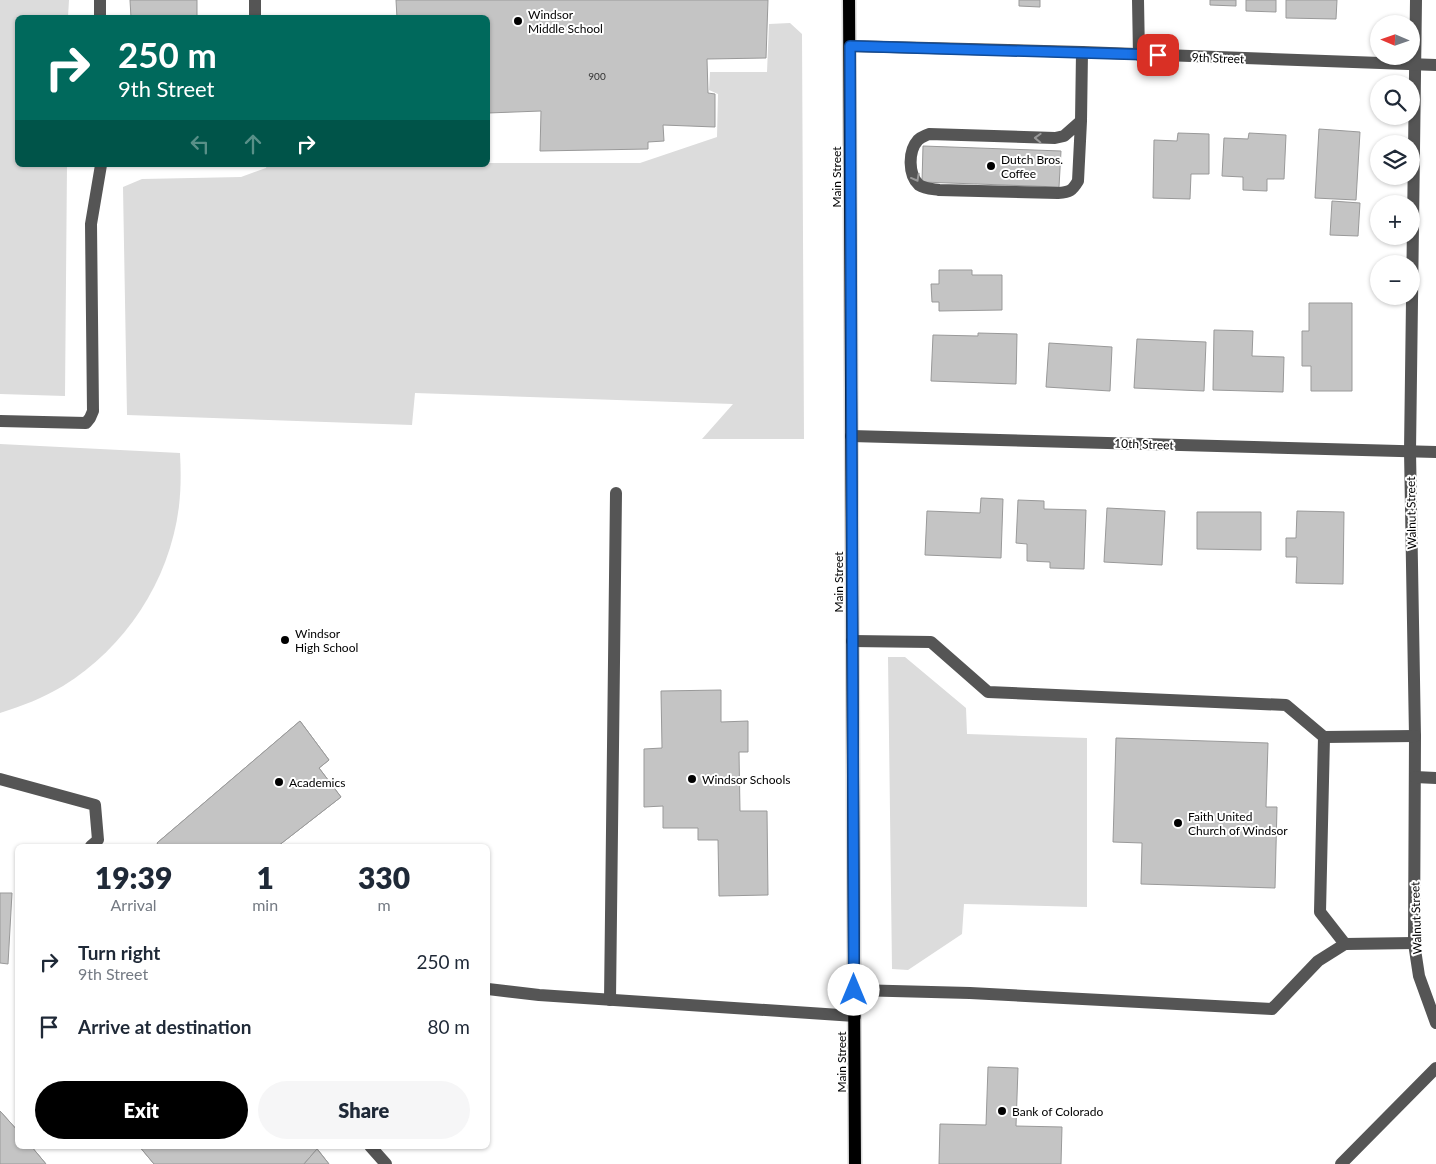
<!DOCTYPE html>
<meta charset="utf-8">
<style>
:root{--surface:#fff;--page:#f6f6f7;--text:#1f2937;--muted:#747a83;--accent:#000}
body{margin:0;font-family:Lato,sans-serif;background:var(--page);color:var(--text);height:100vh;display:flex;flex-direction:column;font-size:19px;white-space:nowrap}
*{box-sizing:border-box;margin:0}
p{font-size:16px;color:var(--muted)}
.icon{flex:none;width:28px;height:28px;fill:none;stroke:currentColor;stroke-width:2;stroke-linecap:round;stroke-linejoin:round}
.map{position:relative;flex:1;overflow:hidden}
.panel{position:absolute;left:15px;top:844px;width:475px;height:305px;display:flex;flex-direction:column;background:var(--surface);border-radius:8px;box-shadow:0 1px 4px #0004}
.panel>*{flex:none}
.hud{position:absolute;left:15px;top:15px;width:475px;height:152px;border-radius:8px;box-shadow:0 1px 4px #0004;background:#00695c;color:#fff;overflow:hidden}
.needle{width:32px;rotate:272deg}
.tools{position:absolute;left:1370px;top:15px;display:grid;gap:10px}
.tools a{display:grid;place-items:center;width:50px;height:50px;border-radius:50%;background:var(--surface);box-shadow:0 1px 4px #0004;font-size:25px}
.pin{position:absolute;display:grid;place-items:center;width:42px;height:42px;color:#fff;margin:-21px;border-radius:10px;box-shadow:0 2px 8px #0006}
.me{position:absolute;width:55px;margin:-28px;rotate:0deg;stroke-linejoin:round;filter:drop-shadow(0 0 4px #0008)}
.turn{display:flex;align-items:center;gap:18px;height:105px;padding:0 20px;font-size:22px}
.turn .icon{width:65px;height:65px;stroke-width:2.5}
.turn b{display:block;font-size:35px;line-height:42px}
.lanes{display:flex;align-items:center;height:48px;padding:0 20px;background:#0003;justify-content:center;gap:25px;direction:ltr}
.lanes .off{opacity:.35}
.eta{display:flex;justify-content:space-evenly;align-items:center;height:85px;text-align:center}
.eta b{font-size:30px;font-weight:800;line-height:35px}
.button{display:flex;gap:10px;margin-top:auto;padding:10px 20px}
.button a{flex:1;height:58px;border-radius:30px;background:var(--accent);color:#fff;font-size:20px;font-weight:800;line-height:58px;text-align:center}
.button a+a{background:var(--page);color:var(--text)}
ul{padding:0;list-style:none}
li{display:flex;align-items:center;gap:15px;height:65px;padding:0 20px}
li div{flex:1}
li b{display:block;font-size:19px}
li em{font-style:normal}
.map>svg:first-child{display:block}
.green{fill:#dcdcdc}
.building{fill:#c4c4c4;stroke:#999}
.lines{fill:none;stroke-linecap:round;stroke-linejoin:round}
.major-casing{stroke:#dbdbdb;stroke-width:15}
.minor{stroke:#555;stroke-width:12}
.major{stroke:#000;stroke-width:12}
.oneway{stroke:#999}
.route-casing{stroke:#114b97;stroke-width:12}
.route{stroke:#1a73e8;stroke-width:9}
.poi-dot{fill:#000;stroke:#fff;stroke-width:2}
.labels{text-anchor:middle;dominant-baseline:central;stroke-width:4;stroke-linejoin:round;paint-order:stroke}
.number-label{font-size:10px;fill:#313131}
.poi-label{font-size:12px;fill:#000;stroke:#fff;text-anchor:start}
.street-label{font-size:12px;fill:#000;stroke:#fff}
</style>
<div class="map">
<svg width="1436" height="1164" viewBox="0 0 1436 1164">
<rect width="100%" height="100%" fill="#fff"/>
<!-- green -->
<g class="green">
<polygon points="0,0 69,0 68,17 18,18 18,165 67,165 65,396 0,394"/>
<polygon points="790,23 802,34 804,439 702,439 733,404 415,393 412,425 127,415 123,187 142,179 241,177 266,168 267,165 488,165 488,163 640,163 717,137 718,94 709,90 710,72 767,72 769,24"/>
<path d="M0,444l180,9c1,18 1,35 -1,53 -9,74 -53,141 -116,180 -20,12 -41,20 -63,27z"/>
<polygon points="888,657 905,657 966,708 967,734 1087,738 1087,907 964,904 962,934 908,970 892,969"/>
</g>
<!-- building -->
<g class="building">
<polygon points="130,0 197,0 197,18 131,18"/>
<polygon points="396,0 768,0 766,58 707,59 708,93 715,94 715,127 663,125 664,141 648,142 648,149 540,151 541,111 488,113 488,18 397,18"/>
<polygon points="1019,0 1040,0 1040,7 1019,6"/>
<polygon points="1210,0 1236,0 1236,6 1210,5"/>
<polygon points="1246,0 1276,0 1276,12 1246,11"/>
<polygon points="1286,0 1337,0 1336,19 1286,18"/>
<polygon points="1319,129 1360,132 1356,200 1315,198"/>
<polygon points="1178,133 1209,134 1209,174 1191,174 1190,199 1153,198 1154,140 1177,141"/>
<polygon points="1249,133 1286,135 1284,179 1267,179 1267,191 1243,190 1243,177 1222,176 1224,138 1248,139"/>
<polygon points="923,146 1061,151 1059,187 922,182"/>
<polygon points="1332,201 1360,203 1358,236 1330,235"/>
<polygon points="939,270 972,270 972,275 1002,275 1002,310 939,311 939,302 932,302 931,284 939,284"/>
<polygon points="1309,303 1352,303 1352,391 1311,391 1311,366 1302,366 1302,331 1309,331"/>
<polygon points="1214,330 1253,331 1252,356 1284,357 1283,392 1213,390"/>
<polygon points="978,333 1017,334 1016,384 931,381 933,335 978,336"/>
<polygon points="1137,339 1206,342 1204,391 1134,388"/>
<polygon points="1049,343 1112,347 1110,391 1046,387"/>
<polygon points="981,498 1003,499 1001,558 925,555 927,511 980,513"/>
<polygon points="1018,500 1044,501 1044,509 1086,510 1084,569 1050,568 1050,562 1027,561 1027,544 1016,543"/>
<polygon points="1107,508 1165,511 1162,565 1104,562"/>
<polygon points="1297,511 1344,512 1343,584 1296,583 1297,557 1286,557 1286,538 1296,538"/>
<polygon points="1197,512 1261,512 1261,550 1197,549"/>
<polygon points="721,690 721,722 748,721 748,752 739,752 740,811 767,811 768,895 719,896 718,840 698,840 698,828 663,828 663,806 644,807 644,749 662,748 661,691"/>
<polygon points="300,721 329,760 319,768 341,797 278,846 159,846 157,843"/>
<polygon points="300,721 329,760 319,768 341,797 278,846 159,846 157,843"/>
<polygon points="1116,738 1268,743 1266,807 1277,807 1275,888 1141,884 1142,843 1113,842"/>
<polygon points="0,893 12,893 8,964 0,963"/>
<polygon points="988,1067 1018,1068 1016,1126 1062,1127 1061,1164 939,1164 940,1124 986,1125"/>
<polygon points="0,1111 18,1131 18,1146 31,1146 46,1164 0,1164"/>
<polygon points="0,1111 18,1131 18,1146 31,1146 46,1164 0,1164"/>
<polygon points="139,1146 315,1146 329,1164 154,1164"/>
<polygon points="139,1146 315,1146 317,1149 304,1164 154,1164"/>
<polygon points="317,1149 329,1164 304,1164"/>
</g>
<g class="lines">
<!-- major casing -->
<g class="major-casing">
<polyline id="major" points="849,0 855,1164"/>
</g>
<!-- minor -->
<g class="minor">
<polyline points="100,0 100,18"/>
<polyline points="255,0 255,18"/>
<polyline points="1138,0 1139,55"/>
<polyline points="1416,0 1410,451 1415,736 1414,943 1419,976 1436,1023"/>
<polyline points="850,46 1082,52 1436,65"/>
<path d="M1081,121l-17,15 -9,2 -126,-4c-4,2 -8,3 -11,6 -10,11 -10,35 1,45 6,4 14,4 20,5l119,3c12,-1 14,-2 20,-12l3,-60 1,-69"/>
<polyline points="0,421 86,423 90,418 93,411 91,224 101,165"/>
<polyline points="851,436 1436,452"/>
<polyline points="852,641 931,642 988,692 1286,705 1324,737 1320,912 1345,944"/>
<polyline points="1324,737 1415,736"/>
<polyline points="1415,777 1436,778"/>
<polyline points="0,779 95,805 98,840 91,846"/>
<polyline points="488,989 539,995 855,1016"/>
<polyline points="854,990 970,993 1272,1009 1318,961 1345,944 1414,943"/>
<polyline points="610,1000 616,493"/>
<polyline points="370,1146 386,1164"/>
<polyline points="1341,1164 1436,1068"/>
</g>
<!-- major -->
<use href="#major" class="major"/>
</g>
<!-- one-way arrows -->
<defs><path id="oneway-chevron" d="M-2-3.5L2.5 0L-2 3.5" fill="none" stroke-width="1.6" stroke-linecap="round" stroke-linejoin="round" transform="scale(1.25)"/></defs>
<g class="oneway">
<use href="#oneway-chevron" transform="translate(1038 138) rotate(-178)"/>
<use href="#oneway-chevron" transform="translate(916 178) rotate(61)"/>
</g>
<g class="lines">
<!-- route casing -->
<g class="route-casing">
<polyline id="route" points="854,990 850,46 1158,55"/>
</g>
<!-- route -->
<use href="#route" class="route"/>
</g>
<!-- markers -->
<g class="poi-dot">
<circle cx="518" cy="21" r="5"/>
<circle cx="991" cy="166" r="5"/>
<circle cx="285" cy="640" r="5"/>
<circle cx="692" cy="779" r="5"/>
<circle cx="279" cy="782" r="5"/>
<circle cx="1178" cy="823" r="5"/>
<circle cx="1002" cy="1111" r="5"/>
</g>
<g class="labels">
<!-- number labels -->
<g class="number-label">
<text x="597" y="76">900</text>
</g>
<!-- poi labels -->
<g class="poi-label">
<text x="528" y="14">Windsor<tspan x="528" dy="14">Middle School</tspan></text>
<text x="1001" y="159">Dutch Bros.<tspan x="1001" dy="14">Coffee</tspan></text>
<text x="295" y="633">Windsor<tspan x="295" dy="14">High School</tspan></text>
<text x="702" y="779">Windsor Schools</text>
<text x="289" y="782">Academics</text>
<text x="1188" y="816">Faith United<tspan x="1188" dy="14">Church of Windsor</tspan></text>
<text x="1012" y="1111">Bank of Colorado</text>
</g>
<!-- street labels -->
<g class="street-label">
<text transform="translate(1218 58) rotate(2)">9th Street</text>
<text transform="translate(836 177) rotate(-90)">Main Street</text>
<text transform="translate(1144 444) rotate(2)">10th Street</text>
<text transform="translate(1411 513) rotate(-91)">Walnut Street</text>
<text transform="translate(838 582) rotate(-90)">Main Street</text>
<text transform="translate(1416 918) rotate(-92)">Walnut Street</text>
<text transform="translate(841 1062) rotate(-90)">Main Street</text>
</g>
</g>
</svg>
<div class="tools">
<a><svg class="needle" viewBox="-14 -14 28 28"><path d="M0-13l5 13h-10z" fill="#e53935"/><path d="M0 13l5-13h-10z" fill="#747a83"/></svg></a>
<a><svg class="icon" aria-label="search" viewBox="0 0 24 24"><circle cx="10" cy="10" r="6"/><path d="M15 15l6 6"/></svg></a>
<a><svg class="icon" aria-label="layers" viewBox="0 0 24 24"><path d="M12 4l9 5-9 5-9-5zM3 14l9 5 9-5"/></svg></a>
<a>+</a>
<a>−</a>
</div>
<div class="pin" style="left:1158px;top:55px;background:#d93025"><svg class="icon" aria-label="arrive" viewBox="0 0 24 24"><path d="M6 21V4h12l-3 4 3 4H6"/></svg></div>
<svg class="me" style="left:854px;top:990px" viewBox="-20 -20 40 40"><circle r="19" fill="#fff"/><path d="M0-13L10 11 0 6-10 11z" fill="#1a73e8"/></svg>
<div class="hud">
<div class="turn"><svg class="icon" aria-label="right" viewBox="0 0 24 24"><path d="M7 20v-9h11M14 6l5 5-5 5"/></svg><div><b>250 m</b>9th Street</div></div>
<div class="lanes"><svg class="icon off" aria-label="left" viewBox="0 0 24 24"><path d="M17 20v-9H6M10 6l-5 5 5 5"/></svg><svg class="icon off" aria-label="ahead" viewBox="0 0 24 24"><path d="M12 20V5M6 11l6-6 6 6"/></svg><svg class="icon" aria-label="right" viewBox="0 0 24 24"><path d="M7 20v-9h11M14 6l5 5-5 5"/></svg></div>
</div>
<section class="panel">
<div class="eta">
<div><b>19:39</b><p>Arrival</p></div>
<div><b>1</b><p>min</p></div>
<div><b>330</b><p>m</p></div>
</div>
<ul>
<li><svg class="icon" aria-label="right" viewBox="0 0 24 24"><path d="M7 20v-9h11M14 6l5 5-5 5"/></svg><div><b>Turn right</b><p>9th Street</p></div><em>250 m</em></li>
<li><svg class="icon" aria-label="arrive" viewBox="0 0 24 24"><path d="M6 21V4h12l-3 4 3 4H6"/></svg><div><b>Arrive at destination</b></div><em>80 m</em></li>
</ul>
<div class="button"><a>Exit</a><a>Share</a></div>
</section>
</div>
